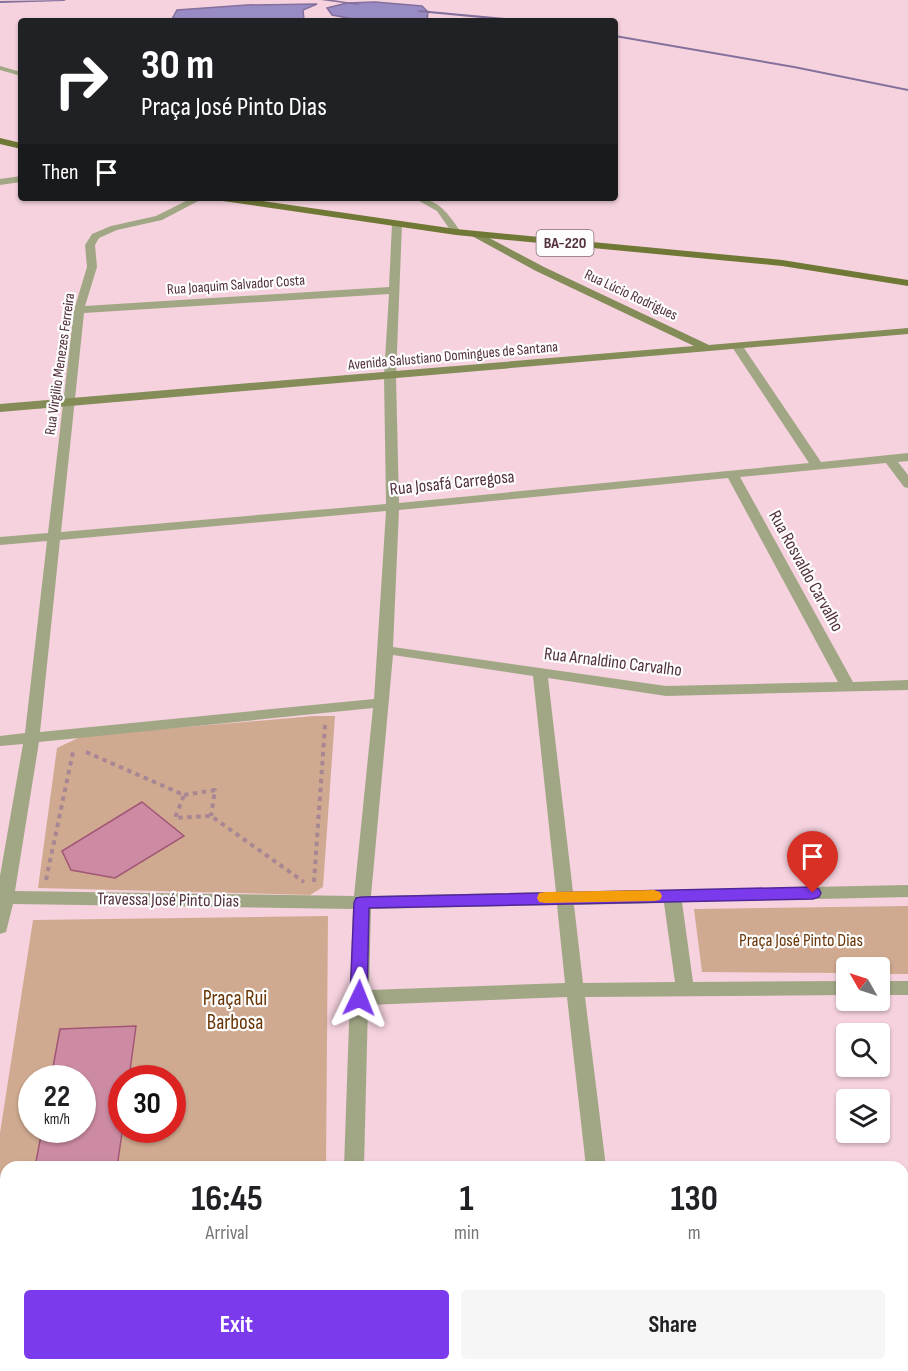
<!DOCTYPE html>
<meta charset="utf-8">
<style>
:root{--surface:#fff;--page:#f6f6f6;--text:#202124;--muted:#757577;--accent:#7c3aed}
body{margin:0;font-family:"Sofia Sans Condensed",sans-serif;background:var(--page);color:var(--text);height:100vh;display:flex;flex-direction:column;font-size:22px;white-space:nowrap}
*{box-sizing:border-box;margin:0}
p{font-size:20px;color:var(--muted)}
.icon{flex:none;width:33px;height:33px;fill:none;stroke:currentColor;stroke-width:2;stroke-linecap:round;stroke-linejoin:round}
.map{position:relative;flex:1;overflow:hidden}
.panel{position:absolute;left:0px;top:1161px;width:909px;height:210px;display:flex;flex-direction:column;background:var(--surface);border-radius:18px 18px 0 0;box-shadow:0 2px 4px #0004}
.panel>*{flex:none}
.banner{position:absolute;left:18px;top:18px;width:600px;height:183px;border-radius:6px;box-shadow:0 2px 4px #0004;background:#202124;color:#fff;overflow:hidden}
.needle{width:39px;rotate:309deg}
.controls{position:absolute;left:836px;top:957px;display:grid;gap:12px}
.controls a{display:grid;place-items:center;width:54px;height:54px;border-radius:6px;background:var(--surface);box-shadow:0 2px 4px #0004;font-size:30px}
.speed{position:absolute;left:18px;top:1065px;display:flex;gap:12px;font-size:30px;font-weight:700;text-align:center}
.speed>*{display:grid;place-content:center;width:78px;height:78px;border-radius:50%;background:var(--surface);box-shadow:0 2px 4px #0004;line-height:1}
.speed small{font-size:15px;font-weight:400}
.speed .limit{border:9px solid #d22;background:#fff;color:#111}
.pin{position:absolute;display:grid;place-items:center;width:51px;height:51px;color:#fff;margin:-62px -26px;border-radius:50% 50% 50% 0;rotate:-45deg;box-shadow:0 0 6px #0007}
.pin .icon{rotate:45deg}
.me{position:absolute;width:66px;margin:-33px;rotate:2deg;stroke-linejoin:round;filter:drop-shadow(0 0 4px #0008)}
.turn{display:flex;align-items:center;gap:21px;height:126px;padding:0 24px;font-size:27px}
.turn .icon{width:78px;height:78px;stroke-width:2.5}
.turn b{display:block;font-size:42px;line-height:51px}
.then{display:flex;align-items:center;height:57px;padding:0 24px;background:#0003;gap:12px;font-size:22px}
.eta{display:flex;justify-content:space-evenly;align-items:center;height:102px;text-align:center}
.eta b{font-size:36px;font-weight:700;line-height:42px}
.primary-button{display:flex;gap:12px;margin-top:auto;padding:12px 24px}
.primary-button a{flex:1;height:69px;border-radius:6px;background:var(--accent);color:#fff;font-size:24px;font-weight:700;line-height:69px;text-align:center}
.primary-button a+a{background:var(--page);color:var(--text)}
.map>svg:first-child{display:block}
.green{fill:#d0aa90;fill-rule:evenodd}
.water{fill:#998bc4;stroke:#84709c;stroke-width:1.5}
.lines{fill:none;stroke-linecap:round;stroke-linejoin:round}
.stream{fill:#84709c;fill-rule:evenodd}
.building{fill:#cc8ba3;stroke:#a25675;stroke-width:1.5}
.path{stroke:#a98693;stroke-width:4;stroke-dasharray:4.5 4.5;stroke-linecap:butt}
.street{fill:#a1a785;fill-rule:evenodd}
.secondary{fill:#848c58;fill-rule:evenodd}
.primary{fill:#707836;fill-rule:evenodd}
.route{fill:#7c3aed;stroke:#51269a;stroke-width:1.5}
.slow{fill:#f59e0b}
.labels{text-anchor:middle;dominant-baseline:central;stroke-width:4.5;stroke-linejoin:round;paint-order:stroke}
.far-street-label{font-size:15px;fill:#52303e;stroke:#fdfdfd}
.shield{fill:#fdfdfd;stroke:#856e77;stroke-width:1.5}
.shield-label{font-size:16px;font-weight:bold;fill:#52303e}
.street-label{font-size:18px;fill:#52303e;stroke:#fdfdfd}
.park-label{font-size:18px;fill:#693507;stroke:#fdfdfd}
.near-park-label{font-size:21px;fill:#693507;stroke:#fdfdfd}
</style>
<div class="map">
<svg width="908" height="1371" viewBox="0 0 908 1371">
<rect width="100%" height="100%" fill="#f5d2de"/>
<!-- green -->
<g class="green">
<polygon points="314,716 335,716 323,887 310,895 38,888 57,748 82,736"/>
<polygon points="908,906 908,974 879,974 879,968 846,968 846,973 702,972 694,909"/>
<path d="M328,916l-2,251h-320v35h-6v-69l33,-213zM32,1078h50v52h-50zM122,1078h50v52h-50z"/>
</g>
<!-- water -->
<g class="water">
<polygon points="375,2 422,6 428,12 427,21 364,21 332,15 327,8 347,3"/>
<polygon points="317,4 303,10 304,20 306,21 171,21 177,10 247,5"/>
</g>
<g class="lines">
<!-- stream -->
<g class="stream">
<polygon points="66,0 64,1 0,3 0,1"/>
<polygon points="321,0 333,0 360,4 358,5"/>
<polygon points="419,10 526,20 528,21 513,21 418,12"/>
<polygon points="615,35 794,66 908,89 908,91 794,68 615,37"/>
</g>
</g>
<!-- building -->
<g class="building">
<polygon points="142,802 184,836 115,878 71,870 62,851"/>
<polygon points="136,1026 129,1078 122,1078 122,1133 117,1167 35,1167 42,1130 82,1130 82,1078 51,1078 60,1029"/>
</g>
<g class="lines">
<!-- path -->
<g class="path">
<polyline points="86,752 184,795 175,818 211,816 304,882"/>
<polyline points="184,795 215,790 211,816"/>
<polyline points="46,880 73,752"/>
<polyline points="314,882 325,725"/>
</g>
<!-- street -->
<g class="street">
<polygon points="0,66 21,72 21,76 0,70"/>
<polygon points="21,176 21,182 0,185 0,179"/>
<path d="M192,198h12l-42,22 -45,10 -18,8 -4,7 2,22 -12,39 304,-19 3,-63 5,-3 5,3 -6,152 3,127 410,-40 -77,-116 6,-3 4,1 79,117 87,-9v8l-10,1 10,13v13l-4,-1 -18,-24 -146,14 113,205 55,-2v10l-242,6 -118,-18 25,214 335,-7v12l-226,5 11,80 153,-1v14l-261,2 21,170h-20l-19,-170 -199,8 -4,162h-20l9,-258 -340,-5 -7,28 -6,2v-58l23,-132 -23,2v-10l25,-3 22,-192 -47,4v-8l48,-4 26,-223 13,-43 -2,-22 7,-11 19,-8 45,-10zM389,294l-5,82 2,128 -325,28 23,-219zM728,478l110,204 -172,4 -273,-39 6,-137zM386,511l-12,188 -334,33 20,-192zM393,655l140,21 23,216 -185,4zM373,708l-19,188 -339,-5 24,-149zM664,903l11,79 -92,1 -9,-78zM557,905l8,78 -196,7 2,-81z"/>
<path d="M414,198c25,0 34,16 47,34l-2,2h-6l-16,-23z"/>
<rect x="879" y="981" width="29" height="14"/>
<polygon points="6,1213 6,1231 0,1232 0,1214"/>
<polygon points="335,1365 357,1365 356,1371 334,1371"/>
<polygon points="611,1365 633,1365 634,1371 612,1371"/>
</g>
<!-- secondary -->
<polygon class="secondary" points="472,232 478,232 544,267 709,345 908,328 908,334 0,412 0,404 694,346 536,271 472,236"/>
<!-- primary -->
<g class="primary">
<polygon points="0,138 21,143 21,149 0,144"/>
<polygon points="218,198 242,198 456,229 782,260 908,280 908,286 782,266 456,235 223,201"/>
</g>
</g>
<!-- route -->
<polygon class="route" points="813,887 819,889 821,893 819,897 813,899 369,908 367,998 365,1003 359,1005 353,1003 350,998 354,903 356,898 362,897"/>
<!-- slow -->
<polygon class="slow" points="654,890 660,892 662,896 660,900 654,901 545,903 539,902 537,898 539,893 545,892"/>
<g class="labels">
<!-- far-street labels -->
<g class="far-street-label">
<text transform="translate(236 285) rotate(-4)">Rua Joaquim Salvador Costa</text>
<text transform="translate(631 295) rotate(25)">Rua Lúcio Rodrigues</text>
<text transform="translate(453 356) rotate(-5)">Avenida Salustiano Domingues de Santana</text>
<text transform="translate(60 364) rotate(-82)">Rua Virgilio Menezes Ferreira</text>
</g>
<!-- shield labels -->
<rect class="shield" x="536.5" y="230" width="57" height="26" rx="4.5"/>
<g class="shield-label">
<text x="565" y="243">BA-220</text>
</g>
<!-- street labels -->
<g class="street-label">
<text transform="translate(452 483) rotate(-6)">Rua Josafá Carregosa</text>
<text transform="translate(806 571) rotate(61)">Rua Rosvaldo Carvalho</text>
<text transform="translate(613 662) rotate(7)">Rua Arnaldino Carvalho</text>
<text transform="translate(168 900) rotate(1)">Travessa José Pinto Dias</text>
</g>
<!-- park labels -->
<g class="park-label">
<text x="801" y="940">Praça José Pinto Dias</text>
</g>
<!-- near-park labels -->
<g class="near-park-label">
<text x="235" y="998">Praça Rui<tspan x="235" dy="24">Barbosa</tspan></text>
</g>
</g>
</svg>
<div class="controls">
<a><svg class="needle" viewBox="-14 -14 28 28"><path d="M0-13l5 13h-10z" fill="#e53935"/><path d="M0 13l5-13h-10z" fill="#757577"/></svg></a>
<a><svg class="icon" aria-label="search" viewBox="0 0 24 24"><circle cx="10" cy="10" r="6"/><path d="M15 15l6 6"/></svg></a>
<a><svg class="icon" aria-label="layers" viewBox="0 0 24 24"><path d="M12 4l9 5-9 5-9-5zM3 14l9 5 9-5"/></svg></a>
</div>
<div class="speed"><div>22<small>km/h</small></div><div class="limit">30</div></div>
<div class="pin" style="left:813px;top:893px;background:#d93025"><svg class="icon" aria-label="arrive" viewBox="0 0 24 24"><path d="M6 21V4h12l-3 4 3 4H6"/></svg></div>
<svg class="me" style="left:359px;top:998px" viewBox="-20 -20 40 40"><path d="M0-17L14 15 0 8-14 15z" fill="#7c3aed" stroke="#fff" stroke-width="4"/></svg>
<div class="banner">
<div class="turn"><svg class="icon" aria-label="right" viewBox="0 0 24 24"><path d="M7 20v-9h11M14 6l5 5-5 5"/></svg><div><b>30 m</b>Praça José Pinto Dias</div></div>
<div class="then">Then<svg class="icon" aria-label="arrive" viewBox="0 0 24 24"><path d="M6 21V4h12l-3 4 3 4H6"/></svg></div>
</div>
<section class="panel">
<div class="eta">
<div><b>16:45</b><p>Arrival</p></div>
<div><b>1</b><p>min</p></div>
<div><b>130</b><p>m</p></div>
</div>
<div class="primary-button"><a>Exit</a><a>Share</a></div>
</section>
</div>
